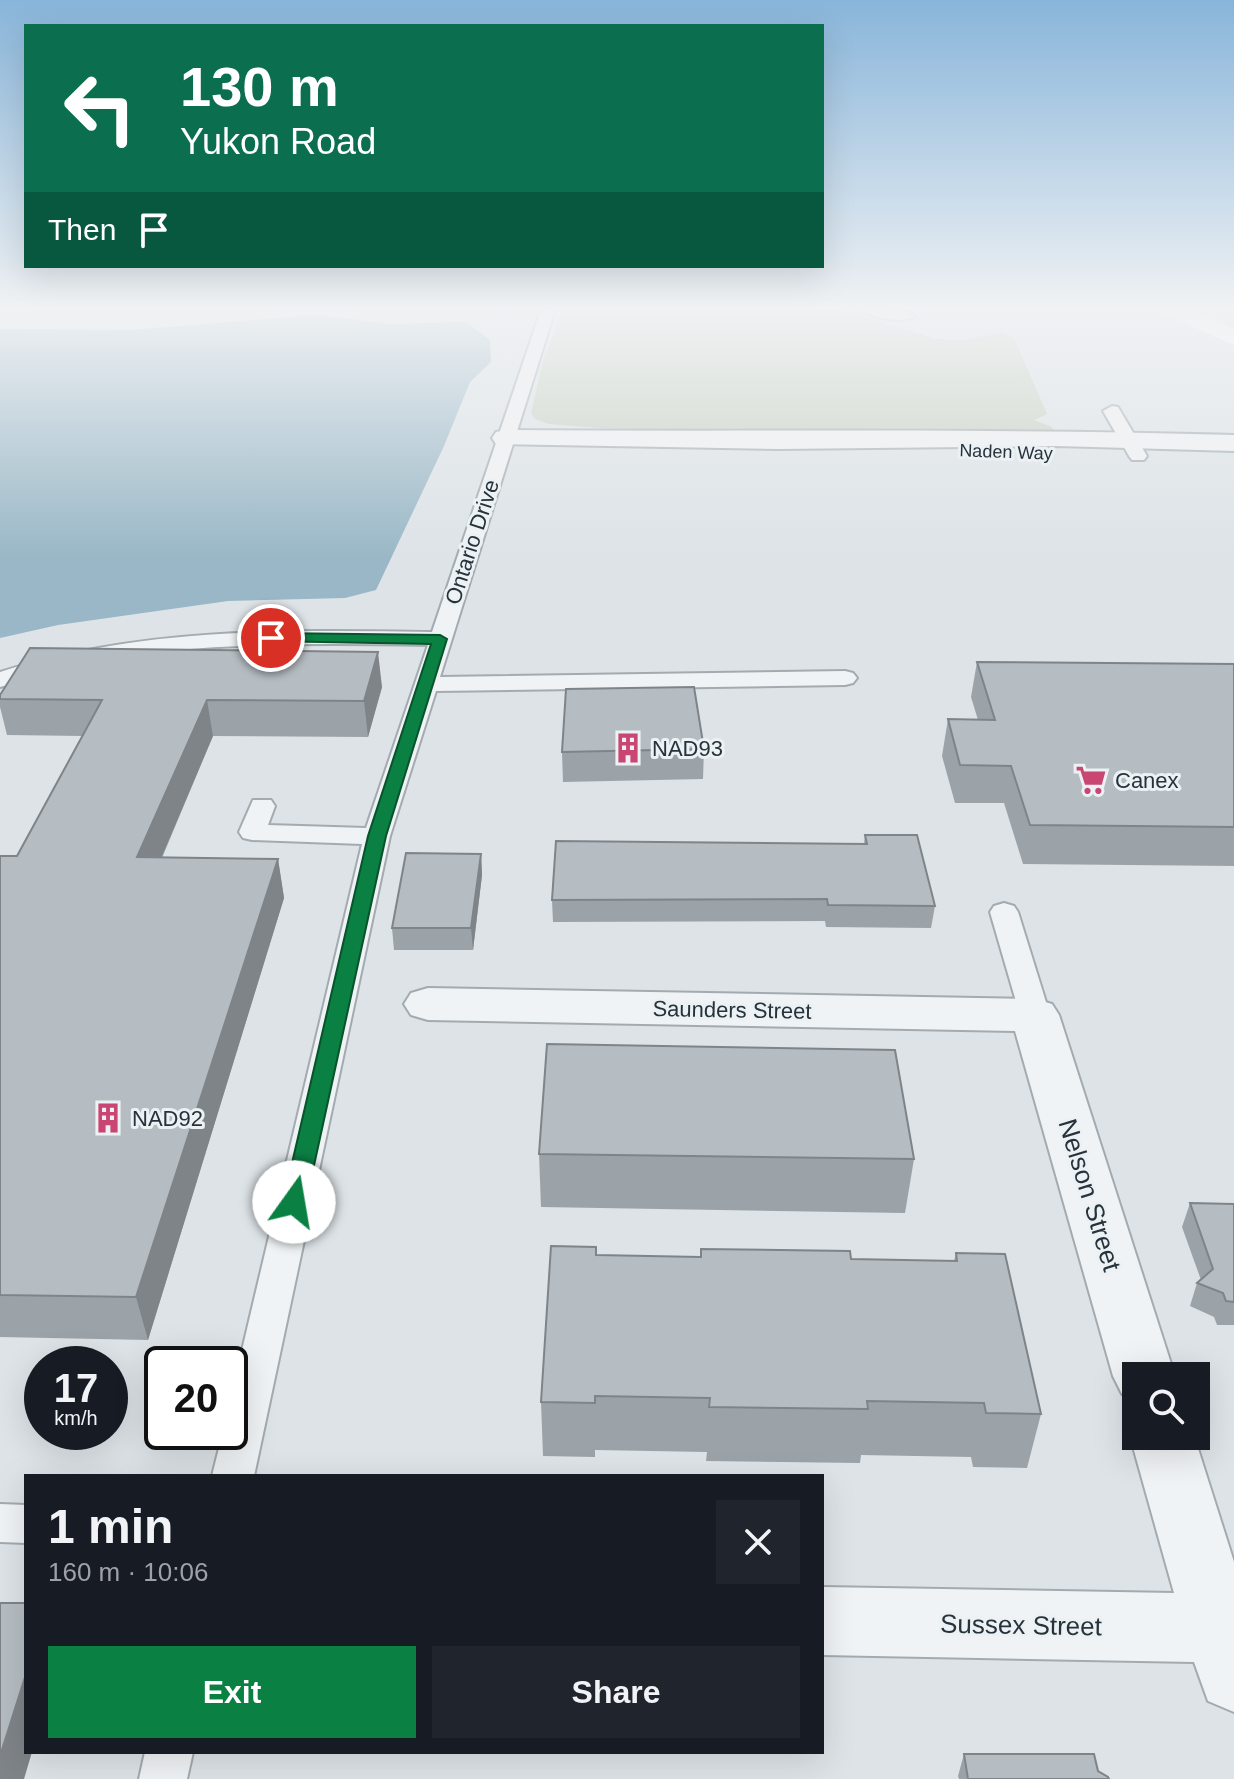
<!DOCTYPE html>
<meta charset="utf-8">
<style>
:root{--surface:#171b24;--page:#20242c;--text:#f1f3f6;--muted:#9ea1a6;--accent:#0b8043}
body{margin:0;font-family:Arial,sans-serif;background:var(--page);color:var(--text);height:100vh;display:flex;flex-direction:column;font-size:30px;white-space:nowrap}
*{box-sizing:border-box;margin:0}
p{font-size:26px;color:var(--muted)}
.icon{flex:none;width:44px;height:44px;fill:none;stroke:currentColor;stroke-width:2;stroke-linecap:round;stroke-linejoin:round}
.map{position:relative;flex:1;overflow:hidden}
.side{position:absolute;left:24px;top:1474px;width:800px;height:280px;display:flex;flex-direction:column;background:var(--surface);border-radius:0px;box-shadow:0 8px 32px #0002}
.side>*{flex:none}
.hud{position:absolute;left:24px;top:24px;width:800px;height:244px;border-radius:0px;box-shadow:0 8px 32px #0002;background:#0b6e4f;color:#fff;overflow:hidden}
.fabs{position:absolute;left:1122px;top:1362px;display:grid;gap:16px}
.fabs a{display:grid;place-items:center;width:88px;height:88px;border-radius:0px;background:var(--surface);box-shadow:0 8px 32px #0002;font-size:40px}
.speed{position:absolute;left:24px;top:1346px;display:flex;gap:16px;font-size:40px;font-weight:700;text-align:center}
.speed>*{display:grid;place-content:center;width:104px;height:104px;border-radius:50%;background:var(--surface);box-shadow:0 8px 32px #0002;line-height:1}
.speed small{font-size:20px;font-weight:400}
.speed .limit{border:4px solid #111;border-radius:12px;background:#fff;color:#111}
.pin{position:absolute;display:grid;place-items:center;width:68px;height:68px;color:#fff;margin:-34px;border:4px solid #fff;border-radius:50%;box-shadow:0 2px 8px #0007}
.me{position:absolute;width:88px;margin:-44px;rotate:13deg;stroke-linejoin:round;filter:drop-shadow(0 0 6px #0008)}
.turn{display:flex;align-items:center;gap:28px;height:168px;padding:0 24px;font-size:36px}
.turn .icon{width:104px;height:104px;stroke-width:2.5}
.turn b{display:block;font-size:56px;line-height:68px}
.then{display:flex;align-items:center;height:76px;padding:0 24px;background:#0003;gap:16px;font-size:30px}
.round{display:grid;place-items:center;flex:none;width:84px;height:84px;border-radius:0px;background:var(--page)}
.head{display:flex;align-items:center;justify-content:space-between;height:136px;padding:0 24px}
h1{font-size:48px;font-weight:800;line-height:60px}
.action{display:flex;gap:16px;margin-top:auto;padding:16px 24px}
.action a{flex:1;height:92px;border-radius:0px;background:var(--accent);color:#fff;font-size:32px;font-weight:800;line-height:92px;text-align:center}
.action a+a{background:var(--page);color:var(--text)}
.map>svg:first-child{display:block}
.green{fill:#c6d0bf}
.water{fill:#99b7c6}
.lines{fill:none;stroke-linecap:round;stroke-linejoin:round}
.lane-casing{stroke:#a3abb0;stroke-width:4}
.street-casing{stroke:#a3abb0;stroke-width:4}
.lane{fill:#f0f3f5;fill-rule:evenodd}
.street{fill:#f0f3f5;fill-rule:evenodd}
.secondary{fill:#fff;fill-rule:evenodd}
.wall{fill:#9ca3a8}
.shaded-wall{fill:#7f8488}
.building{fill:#b5bdc3;stroke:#7f8488;stroke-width:2}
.route{fill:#0b8043;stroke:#07532c;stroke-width:2}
.labels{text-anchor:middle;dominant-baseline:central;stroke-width:6;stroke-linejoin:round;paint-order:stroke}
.far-street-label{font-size:18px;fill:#27333c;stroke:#ecf1f4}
.street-label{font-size:22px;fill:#27333c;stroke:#ecf1f4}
.poi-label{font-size:22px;fill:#27333c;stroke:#ecf1f4;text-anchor:start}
.near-street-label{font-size:26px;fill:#27333c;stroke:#ecf1f4}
</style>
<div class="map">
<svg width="1234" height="1779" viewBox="0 0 1234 1779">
<rect width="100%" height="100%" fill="#dde3e7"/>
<!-- green -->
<polygon class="green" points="563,310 840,310 937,339 961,340 1002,333 1014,338 1047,414 1034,420 1052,427 1054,432 850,433 597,428 549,424 535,419 531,413 543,361"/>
<!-- water -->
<polygon class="water" points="317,315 391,324 466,322 490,340 491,362 470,382 444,446 376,590 345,598 228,601 58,625 0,638 0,329 131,330"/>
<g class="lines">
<!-- lane casing -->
<g class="lane-casing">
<g id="lane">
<path d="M541,310h14l-115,367 405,-6 8,2 4,5 -4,5 -8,2 -409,6 -46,145 -136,640h-42l11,-44h7v-31l132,-557 -110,-4 -9,-2 -4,-6 14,-32h18l4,6 -7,19 98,3 62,-183c-114,-2 -228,-3 -340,17 -30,5 -58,18 -88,25v-15c141,-45 286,-42 432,-40z"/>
<path d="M860,310h34l21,6c-11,8 -44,2 -55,-6z"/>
<polygon points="1112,406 1118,407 1147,456 1144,460 1132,460 1129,456 1103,411"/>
<polygon points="1004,903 1014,906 1018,912 1050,1015 1046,1022 1035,1025 1024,1022 1020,1015 990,912 994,906"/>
<polygon points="0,1504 26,1505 26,1543 0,1542"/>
<polygon points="145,1752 193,1752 187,1779 139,1779"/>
</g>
</g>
<!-- street casing -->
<g class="street-casing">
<g id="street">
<path d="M506,430c243,2 485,-2 728,5v16l-177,-5 -280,3 -281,-5 -4,-6 4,-6z"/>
<polygon points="428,988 1035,999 1052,1004 1059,1015 1175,1376 1136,1376 1136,1399 1122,1394 1113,1376 1015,1031 428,1020 411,1015 404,1004 411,993"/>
<polygon points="1136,1424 1136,1436 1194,1436 1234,1562 1234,1712 1208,1701 1194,1662 822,1655 822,1587 1174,1593 1130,1436"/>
</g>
</g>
<!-- lane -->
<use href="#lane" class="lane"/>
<!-- street -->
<use href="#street" class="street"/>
<!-- secondary -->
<polygon class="secondary" points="1162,310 1192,310 1234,329 1234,345 1166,315"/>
</g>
<!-- wall -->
<g class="wall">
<polygon points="977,662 1234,664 1234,866 1023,864 1004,803 955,803 942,756 948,719 978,720 971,697"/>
<polygon points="382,687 368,737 213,736 162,858 278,859 284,898 148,1340 0,1337 0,856 17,856 83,736 7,735 0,707 0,695"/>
<polygon points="704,749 703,779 563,782 562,752"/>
<polygon points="865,835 935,906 931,928 826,927 825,921 553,922 552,900 864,844"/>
<polygon points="481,854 482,875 473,950 394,950 392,928"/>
<polygon points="539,1154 914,1159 905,1213 541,1207"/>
<polygon points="1190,1203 1234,1204 1234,1325 1217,1325 1214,1317 1190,1306 1197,1283 1201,1280 1182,1227"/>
<polygon points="956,1253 1041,1414 1027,1468 973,1467 971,1457 861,1455 860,1463 706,1461 707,1452 595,1450 595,1457 543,1456 541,1402 596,1255 954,1261"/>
<polygon points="964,1754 1098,1771 1109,1779 959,1779 958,1776"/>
</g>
<!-- shaded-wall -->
<g class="shaded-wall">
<polygon points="378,652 382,687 368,737 364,701"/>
<polygon points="207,700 213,736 145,896 137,857"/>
<polygon points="481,854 482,875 473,950 471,928"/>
<polygon points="278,859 284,898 148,1340 136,1297"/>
<polygon points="26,1674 26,1752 32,1752 24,1779 0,1779 0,1756"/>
</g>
<!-- building -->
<g class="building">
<polygon points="30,648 378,652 364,701 207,700 137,857 278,859 136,1297 0,1295 0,856 17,856 102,700 0,699 0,695"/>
<polygon points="977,662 1234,664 1234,827 1030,825 1011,766 960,765 948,719 995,720"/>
<polygon points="694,687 704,749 562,752 566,689"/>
<polygon points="865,835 917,835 935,906 828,905 827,899 552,900 556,841 867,844"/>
<polygon points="406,853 481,854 471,928 392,928"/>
<polygon points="547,1044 895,1050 914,1159 539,1154"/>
<polygon points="1190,1203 1234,1204 1234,1302 1226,1301 1223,1293 1197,1283 1213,1269"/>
<polygon points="551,1246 596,1247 596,1255 701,1257 701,1249 850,1251 851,1259 957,1261 956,1253 1005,1254 1041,1414 986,1413 984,1403 867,1401 868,1409 709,1407 710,1398 595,1396 595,1403 541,1402"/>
<polygon points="0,1603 26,1603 26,1674 0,1756"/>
<polygon points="964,1754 1094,1754 1098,1771 1108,1777 1109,1779 968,1779"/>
</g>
<!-- sky -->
<linearGradient id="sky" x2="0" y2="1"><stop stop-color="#88b5da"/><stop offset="0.55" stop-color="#f0f2f4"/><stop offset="1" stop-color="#f0f2f4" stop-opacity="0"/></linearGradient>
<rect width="1234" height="559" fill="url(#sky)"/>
<!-- route -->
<polygon class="route" points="271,633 440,635 447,639 386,836 306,1202 302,1208 294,1210 286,1208 283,1202 368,836 431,644 266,641 264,638"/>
<!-- icons -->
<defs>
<g id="building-bare" transform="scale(2.4)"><path d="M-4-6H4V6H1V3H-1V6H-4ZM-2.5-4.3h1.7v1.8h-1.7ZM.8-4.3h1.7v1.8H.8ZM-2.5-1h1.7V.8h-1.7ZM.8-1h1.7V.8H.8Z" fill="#c94572" stroke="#ecf1f4" stroke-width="2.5" paint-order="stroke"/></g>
<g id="supermarket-bare" transform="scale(2.4)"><path d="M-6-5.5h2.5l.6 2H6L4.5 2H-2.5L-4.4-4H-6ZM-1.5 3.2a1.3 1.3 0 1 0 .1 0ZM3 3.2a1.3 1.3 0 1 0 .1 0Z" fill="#c94572" stroke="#ecf1f4" stroke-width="2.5" paint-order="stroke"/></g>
</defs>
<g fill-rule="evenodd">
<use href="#building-bare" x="628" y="748"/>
<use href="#supermarket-bare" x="1091" y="780"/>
<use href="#building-bare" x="108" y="1118"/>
</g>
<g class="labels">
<!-- far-street labels -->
<g class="far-street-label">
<text transform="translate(1006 452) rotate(2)">Naden Way</text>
</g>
<!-- street labels -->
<g class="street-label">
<text transform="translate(472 542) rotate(-72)">Ontario Drive</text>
<text transform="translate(732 1010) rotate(1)">Saunders Street</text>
</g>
<!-- poi labels -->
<g class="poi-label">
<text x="652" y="748">NAD93</text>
<text x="1115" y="780">Canex</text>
<text x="132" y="1118">NAD92</text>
</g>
<!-- near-street labels -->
<g class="near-street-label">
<text transform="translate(1090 1195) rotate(73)">Nelson Street</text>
<text transform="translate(1021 1625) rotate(1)">Sussex Street</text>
</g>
</g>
</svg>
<div class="fabs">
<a><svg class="icon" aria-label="search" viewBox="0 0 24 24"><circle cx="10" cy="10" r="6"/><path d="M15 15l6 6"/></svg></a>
</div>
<div class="speed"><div>17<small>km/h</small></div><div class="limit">20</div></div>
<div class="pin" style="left:271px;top:638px;background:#d93025"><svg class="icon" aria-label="arrive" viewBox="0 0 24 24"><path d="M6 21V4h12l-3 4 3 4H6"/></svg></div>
<svg class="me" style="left:294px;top:1202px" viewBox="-20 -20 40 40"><circle r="19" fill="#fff"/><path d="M0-13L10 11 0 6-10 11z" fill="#0b8043"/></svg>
<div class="hud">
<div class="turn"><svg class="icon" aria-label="left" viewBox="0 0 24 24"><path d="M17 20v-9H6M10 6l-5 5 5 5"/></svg><div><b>130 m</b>Yukon Road</div></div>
<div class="then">Then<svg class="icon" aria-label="arrive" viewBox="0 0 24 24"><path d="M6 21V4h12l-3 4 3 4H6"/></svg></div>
</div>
<section class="side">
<div class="head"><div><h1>1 min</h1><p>160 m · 10:06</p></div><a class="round"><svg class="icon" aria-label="close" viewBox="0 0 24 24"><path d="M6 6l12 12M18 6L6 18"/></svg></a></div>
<div class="action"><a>Exit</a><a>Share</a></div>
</section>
</div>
